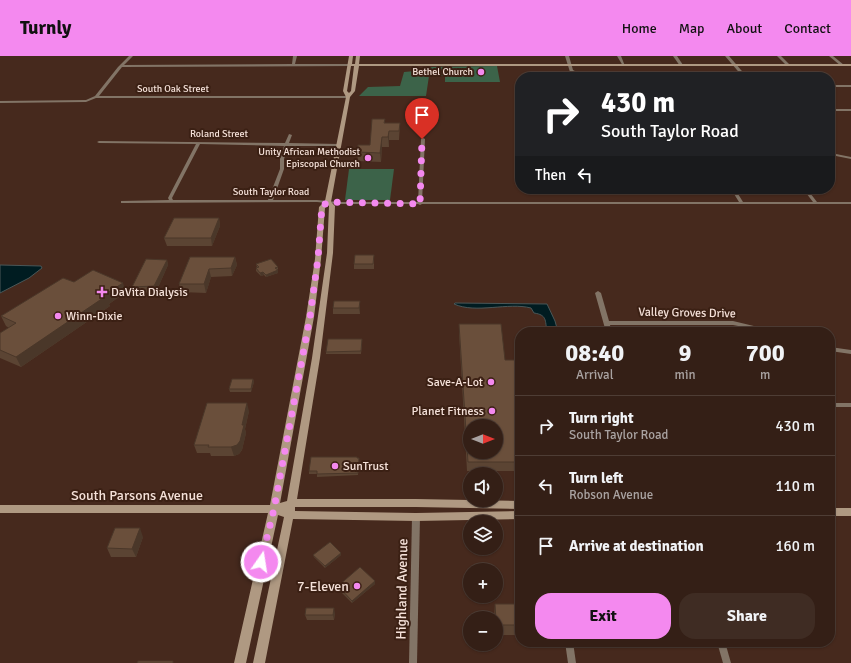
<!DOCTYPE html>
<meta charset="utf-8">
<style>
:root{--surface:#341f16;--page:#3f2c23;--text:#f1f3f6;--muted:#a9a2a1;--line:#4e3d35;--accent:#f489ef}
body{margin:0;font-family:Signika,sans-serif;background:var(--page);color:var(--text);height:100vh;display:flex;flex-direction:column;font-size:15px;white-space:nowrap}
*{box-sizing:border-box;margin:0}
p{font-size:13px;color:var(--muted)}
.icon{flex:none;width:22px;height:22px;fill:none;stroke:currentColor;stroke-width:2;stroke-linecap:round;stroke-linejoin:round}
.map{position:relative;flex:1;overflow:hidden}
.side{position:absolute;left:515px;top:271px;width:320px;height:320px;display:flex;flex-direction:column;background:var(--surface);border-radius:16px;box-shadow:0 1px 3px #0004,0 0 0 1px var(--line)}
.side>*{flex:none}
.guide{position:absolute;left:515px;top:16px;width:320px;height:122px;border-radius:16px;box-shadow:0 1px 3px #0004,0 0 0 1px var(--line);background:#202124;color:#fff;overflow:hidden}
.needle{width:26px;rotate:90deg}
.buttons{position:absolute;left:463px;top:363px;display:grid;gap:8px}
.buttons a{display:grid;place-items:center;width:40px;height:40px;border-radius:50%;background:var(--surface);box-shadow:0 1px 3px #0004,0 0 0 1px var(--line);font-size:20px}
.pin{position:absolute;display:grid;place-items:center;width:34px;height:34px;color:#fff;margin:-41px -17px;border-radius:50% 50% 50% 0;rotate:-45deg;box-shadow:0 0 4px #0007}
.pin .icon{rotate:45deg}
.me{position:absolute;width:44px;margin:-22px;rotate:13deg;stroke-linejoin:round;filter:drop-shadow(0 0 3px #0008)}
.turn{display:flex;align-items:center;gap:14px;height:84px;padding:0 20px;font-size:18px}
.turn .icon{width:52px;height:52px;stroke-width:2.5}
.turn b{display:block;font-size:28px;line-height:34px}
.then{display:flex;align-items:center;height:38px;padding:0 20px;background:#0003;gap:8px;font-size:15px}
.eta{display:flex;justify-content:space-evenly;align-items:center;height:68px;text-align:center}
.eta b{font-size:24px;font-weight:800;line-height:28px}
.cta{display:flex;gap:8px;margin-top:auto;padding:8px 20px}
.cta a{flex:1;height:46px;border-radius:16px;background:var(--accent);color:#111;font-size:16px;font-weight:800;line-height:46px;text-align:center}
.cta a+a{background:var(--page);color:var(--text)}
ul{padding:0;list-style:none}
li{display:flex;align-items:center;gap:12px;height:60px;padding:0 20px;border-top:1px solid var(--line)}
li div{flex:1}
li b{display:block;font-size:15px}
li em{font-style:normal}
header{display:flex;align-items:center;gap:24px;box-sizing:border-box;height:56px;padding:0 20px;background:var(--accent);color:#111}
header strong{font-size:19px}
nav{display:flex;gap:22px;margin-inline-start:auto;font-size:14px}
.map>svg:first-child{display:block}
.green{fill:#3c6349}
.water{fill:#001c21;stroke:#4a5758}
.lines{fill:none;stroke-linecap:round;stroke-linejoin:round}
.street{fill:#827466;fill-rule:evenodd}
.secondary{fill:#af9982;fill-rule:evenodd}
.wall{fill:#5b4433}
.shaded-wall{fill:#4a3729}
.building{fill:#6a4f3b;stroke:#4a3729;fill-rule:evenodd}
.route{stroke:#f489ef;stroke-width:7;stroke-dasharray:0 12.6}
.poi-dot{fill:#f489ef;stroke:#3b2014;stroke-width:1.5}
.labels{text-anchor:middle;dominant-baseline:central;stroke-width:4;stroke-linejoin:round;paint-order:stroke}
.far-poi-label{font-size:10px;fill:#f5e1d9;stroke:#3b2014;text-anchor:end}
.far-street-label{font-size:10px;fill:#f5e1d9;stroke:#3b2014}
.poi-label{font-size:12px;fill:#f5e1d9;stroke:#3b2014;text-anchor:start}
.street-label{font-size:12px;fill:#f5e1d9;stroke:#3b2014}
.near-street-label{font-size:14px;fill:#f5e1d9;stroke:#3b2014}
.near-poi-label{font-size:14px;fill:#f5e1d9;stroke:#3b2014;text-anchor:end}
</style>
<header>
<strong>Turnly</strong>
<nav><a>Home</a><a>Map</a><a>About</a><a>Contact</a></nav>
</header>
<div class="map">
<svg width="851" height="607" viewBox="0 0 851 607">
<rect width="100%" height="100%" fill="#46291d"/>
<!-- green -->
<g class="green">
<polygon points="497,10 500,26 445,26 445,20 429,20 426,40 359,40 368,31 400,30 404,16 426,14 432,11"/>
<polygon points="349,113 394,113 390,144 345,144"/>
</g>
<!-- water -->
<g class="water">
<polygon points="0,209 41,210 42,212 29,222 0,237"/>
<path d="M455,247l92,1 8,17 3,11h-11c-2,-12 0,-17 -13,-19l-3,-5c-23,-6 -55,6 -77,-4z"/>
</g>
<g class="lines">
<!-- street -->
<g class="street">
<polygon points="129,0 133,0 124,9 292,8 293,0 297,0 295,8 350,8 352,9 350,10 122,11 99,40 348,40 350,41 348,42 96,42 86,46 0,47 0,45 86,44 95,40 118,11"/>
<polygon points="565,0 569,0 573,14 586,21 581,21 570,16"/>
<polygon points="617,0 621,0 625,10 623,10"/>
<polygon points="673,0 677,0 683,9 682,10 680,10"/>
<polygon points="725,0 729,0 747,21 743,21"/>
<polygon points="777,0 781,0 789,8 789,10 787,10"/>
<polygon points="829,0 833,0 844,9 841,10"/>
<rect x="830" y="29" width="21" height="2"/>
<rect x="830" y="53" width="21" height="2"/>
<path d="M289,78l3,1 -3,8 50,1 2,1 -2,1h-51l-4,13v10l-11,31h44l21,2h80l3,-63 2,-1 2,1 -3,63h317l-8,-13h4l8,13h70l-10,-13h4l10,13h34v2h-429l-2,1 -2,-1h-80l-21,-2 -194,1h-2v-2l48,-1 -1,-2 28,-54 -97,-1 -2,-1 2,-1 186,2zM200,88l84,2 -4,13v10l-12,31h-95l-1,-2z"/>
<polygon points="836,98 851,101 851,103 836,100"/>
<polygon points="598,235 601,237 609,265 733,265 758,271 767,275 768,276 760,276 754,273 733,269 610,269 612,276 606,276 595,237"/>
<polygon points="830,291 851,294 851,298 830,295"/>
<rect x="830" y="347" width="21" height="4"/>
<polygon points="416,458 419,459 420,461 417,607 409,607 412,461 413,459"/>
<polygon points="565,586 573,586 576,607 568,607"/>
<polygon points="717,586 725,586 731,607 723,607"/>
</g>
<!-- secondary -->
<g class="secondary">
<path d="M349,0h4l-1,8h3l1,-8h4l-1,8h492v2h-492l-4,25 -5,6 -19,105 4,4 -2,47 -13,105 -23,141h119l104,2v8l-104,-2h-121v4l121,2 104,-2v8l-104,2 -123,-2 -28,144h-12l31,-146 -6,-2 -32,148h-12l34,-150h-268v-8h270l36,-188 9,-58 4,-52 6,-6 21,-104 -3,-6zM351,10h3l-3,25 -2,2 -2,-2zM328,149l1,1 -2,47 -15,105 -25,143 -7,2 34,-186 7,-58 4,-51z"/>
<rect x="830" y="452" width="21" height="8"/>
</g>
</g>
<!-- wall -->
<g class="wall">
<polygon points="385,63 385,67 400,67 399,84 389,84 389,91 382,91 381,106 358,105 357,96 370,89"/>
<polygon points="219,162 220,170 212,190 167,190 164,182"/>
<polygon points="190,201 235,201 237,209 232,220 211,221 206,237 181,236 179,228"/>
<polygon points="167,204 168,209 156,236 134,237 132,231"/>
<polygon points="374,204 374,213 354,213 354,208"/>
<polygon points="256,208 278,211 278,213 277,214 278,217 266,221 264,219 261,220 256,215 256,212 257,211"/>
<polygon points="74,226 126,236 109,248 110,250 21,311 0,302 0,277 9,272 6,270 1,260"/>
<polygon points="360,245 360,258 333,258 333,252"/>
<polygon points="459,268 505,304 520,304 520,415 467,415 459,277"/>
<polygon points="362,286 361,298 326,298 326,296"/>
<polygon points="253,323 254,326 251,336 230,336 229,333"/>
<polygon points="249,355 245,373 246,377 242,394 239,398 234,400 211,400 210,397 197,397 194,389"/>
<polygon points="357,402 359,405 358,419 317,421 317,418 309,418 309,415"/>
<polygon points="143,481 136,501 111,501 107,492"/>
<polygon points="341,497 341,499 325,512 314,501 313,499"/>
<polygon points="375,525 375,528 352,547 338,533 338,530"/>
<polygon points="495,548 520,548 520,579 498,579 496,576 496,562 494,562"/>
<polygon points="335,557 334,564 307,564 305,559"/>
</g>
<!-- shaded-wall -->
<g class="shaded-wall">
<polygon points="389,75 389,91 388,81"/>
<polygon points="382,81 382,91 381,106 380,97"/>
<polygon points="219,162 220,170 212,190 211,182"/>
<polygon points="235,201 237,209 232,220 231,212"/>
<polygon points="167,204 168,209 156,236 154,230"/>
<polygon points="209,213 211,221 206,237 204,228"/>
<polygon points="278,214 278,217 266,221 266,219"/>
<polygon points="263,216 264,219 261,220 260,217"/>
<polygon points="123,227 126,236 109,248 110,250 21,311 16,301"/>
<polygon points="360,245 360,258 359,252"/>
<polygon points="253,323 254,326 251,336 251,333"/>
<polygon points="247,347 249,355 245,373 246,377 242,394 239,398 234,400 231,391 242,369"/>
<polygon points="140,472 143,481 136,501 132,493"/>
<polygon points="341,497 341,499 325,512 325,510"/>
<polygon points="375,525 375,528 352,547 352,545"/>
<polygon points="334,552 335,557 334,564 333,559"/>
</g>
<!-- building -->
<g class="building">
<polygon points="372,63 385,63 384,67 400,67 399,75 389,75 388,81 382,81 380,97 357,96 358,89 370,89"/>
<polygon points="174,162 219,162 211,182 164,182"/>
<polygon points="355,199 374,199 373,208 354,208"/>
<polygon points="190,201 235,201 231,212 209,213 204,228 179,228"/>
<polygon points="146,203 167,204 154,230 132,231"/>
<polygon points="271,203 278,211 275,212 278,214 266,219 263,216 260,217 256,212 259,211 256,208"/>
<polygon points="93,214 123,227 104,239 106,240 16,301 0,294 0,277 16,267 1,260 63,222 74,226"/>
<polygon points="334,245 360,245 359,252 333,252"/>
<path d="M459,268h42l4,36h15v102h-52zM470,370h26v26h-26z"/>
<polygon points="328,283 362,283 361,295 326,296"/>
<polygon points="232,323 253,323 251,333 229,333"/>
<polygon points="207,347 247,347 242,369 244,369 240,385 237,389 231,391 208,391 209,389 194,389"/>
<polygon points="311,401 357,401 357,402 359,402 358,417 317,418 317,415 309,415"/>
<polygon points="115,472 140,472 132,493 107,492"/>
<polygon points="330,486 341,497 325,510 313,499"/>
<polygon points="360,511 375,525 352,545 338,530"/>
<polygon points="495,548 520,548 520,569 499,569 496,564"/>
<polygon points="306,552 334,552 333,559 305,559"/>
<polygon points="138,605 173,605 173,607 137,607"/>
</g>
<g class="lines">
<!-- route -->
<polyline class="route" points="261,506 274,453 310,261 318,202 322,150 328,146 420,148 422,83"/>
</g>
<!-- markers -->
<g class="poi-dot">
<circle cx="481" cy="16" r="4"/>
<circle cx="368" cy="102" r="4"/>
<path d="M100 230h4v4h4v4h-4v4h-4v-4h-4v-4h4z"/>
<circle cx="58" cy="260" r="4"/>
<circle cx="491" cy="326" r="4"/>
<circle cx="492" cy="355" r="4"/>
<circle cx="335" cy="410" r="4"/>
<circle cx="357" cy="530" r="4"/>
</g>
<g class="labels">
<!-- far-poi labels -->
<g class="far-poi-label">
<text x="473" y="16">Bethel Church</text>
<text x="360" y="96">Unity African Methodist<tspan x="360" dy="12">Episcopal Church</tspan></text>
</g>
<!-- far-street labels -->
<g class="far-street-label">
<text x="173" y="33">South Oak Street</text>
<text x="219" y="78">Roland Street</text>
<text x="271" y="136">South Taylor Road</text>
</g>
<!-- poi labels -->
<g class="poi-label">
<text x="111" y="236">DaVita Dialysis</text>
<text x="66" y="260">Winn-Dixie</text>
<text x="483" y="326" text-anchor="end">Save-A-Lot</text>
<text x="484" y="355" text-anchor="end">Planet Fitness</text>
<text x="343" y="410">SunTrust</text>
</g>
<!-- street labels -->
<g class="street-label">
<text transform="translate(687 257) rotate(1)">Valley Groves Drive</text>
</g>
<!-- near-street labels -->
<g class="near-street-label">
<text x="137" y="439">South Parsons Avenue</text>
<text transform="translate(402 533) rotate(-89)">Highland Avenue</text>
</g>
<!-- near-poi labels -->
<g class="near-poi-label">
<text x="349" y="530">7-Eleven</text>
</g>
</g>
</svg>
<div class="buttons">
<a><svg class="needle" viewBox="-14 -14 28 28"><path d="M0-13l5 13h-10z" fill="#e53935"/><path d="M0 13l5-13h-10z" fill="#a9a2a1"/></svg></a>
<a><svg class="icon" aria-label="sound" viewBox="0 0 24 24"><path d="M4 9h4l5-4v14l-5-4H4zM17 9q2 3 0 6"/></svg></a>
<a><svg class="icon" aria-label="layers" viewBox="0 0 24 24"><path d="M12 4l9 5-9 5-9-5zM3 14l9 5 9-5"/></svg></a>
<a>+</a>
<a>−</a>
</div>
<div class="pin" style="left:422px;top:83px;background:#d93025"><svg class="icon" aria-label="arrive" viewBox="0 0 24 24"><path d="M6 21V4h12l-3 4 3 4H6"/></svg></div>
<svg class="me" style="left:261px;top:506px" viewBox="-20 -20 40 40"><circle r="17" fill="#f489ef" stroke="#fff" stroke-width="3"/><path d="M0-11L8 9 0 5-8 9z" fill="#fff"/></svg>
<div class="guide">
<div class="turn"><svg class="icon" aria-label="right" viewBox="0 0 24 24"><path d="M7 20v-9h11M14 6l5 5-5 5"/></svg><div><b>430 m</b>South Taylor Road</div></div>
<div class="then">Then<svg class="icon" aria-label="left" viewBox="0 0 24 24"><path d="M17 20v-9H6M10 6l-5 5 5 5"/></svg></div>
</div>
<section class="side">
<div class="eta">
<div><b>08:40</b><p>Arrival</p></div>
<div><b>9</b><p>min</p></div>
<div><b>700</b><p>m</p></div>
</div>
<ul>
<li><svg class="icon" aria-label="right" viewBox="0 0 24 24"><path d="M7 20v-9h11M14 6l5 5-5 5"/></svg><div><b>Turn right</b><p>South Taylor Road</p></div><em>430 m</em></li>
<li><svg class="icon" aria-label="left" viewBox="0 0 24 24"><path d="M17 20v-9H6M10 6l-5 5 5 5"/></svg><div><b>Turn left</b><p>Robson Avenue</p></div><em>110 m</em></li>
<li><svg class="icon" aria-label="arrive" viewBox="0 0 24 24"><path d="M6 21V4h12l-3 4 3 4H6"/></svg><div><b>Arrive at destination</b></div><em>160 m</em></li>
</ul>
<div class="cta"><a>Exit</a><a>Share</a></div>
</section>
</div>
